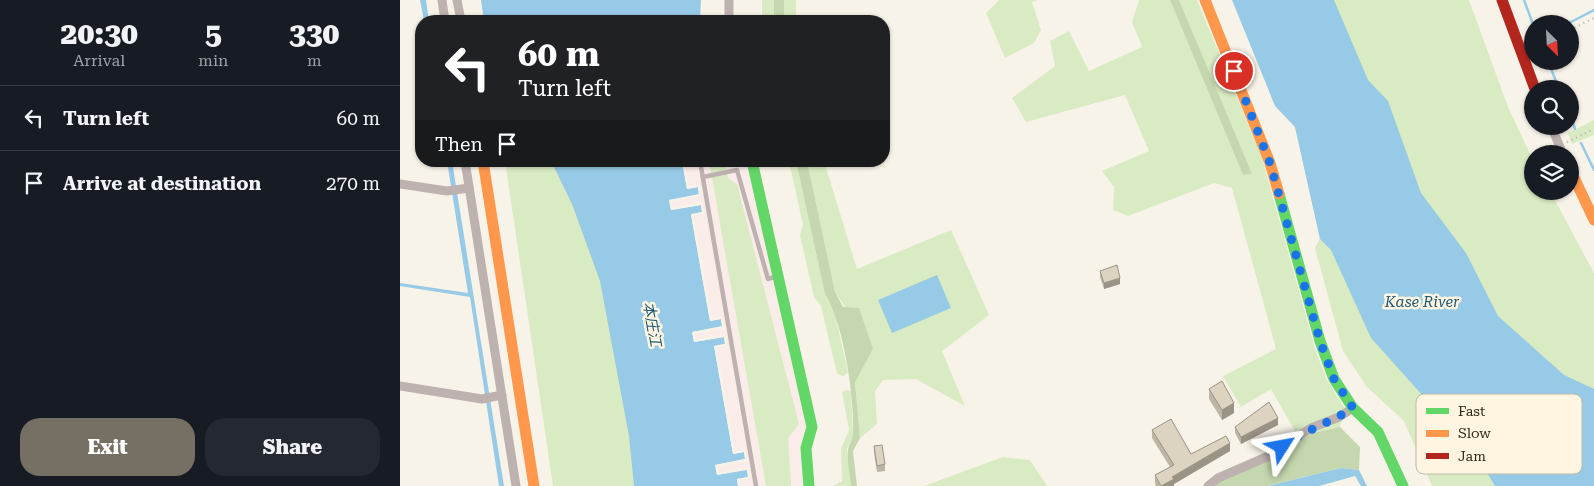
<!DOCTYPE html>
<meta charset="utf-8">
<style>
:root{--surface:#171b24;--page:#242831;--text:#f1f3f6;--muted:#9ea1a6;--line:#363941;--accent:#767064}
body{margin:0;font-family:"Roboto Serif","Noto Sans JP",serif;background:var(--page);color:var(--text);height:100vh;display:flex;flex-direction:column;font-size:19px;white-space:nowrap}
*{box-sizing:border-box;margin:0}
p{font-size:16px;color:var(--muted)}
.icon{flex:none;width:28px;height:28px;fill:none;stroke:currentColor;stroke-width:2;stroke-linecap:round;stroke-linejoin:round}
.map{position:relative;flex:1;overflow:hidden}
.sheet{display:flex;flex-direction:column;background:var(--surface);width:400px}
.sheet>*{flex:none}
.guide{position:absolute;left:15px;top:15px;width:475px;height:152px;border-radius:20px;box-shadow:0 1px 4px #0004;background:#202124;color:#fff;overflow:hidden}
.needle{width:32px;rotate:156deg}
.buttons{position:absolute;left:1124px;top:15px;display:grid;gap:10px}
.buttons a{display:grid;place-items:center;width:55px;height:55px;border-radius:50%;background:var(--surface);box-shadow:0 1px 4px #0004;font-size:25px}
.pin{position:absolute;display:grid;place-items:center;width:42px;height:42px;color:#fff;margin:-21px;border:2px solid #fff;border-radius:50%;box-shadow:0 1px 5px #0007}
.me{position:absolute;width:55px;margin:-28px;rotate:56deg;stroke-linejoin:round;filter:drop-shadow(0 0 4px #0008)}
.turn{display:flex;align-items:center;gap:18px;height:105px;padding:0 20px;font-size:22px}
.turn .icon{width:65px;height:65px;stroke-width:2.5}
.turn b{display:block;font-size:35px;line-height:42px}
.then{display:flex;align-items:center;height:48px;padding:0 20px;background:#0003;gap:10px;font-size:19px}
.eta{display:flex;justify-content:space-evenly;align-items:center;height:85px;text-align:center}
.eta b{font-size:30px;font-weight:800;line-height:35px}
.action{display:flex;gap:10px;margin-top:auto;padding:10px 20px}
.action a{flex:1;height:58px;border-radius:20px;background:var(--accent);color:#fff;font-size:20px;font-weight:800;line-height:58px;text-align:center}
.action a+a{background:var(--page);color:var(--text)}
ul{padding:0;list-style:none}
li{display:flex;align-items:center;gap:15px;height:65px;padding:0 20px;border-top:1px solid var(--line)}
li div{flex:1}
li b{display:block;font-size:19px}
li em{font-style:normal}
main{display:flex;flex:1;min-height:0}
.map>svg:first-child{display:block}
.industrial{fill:#faece9}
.green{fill:#d9ebc2}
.forest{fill:#c4d7ae}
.water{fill:#96cae6}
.pier{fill:#f8f3e8}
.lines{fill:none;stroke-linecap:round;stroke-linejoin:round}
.stream{stroke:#96cae6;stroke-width:2.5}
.path{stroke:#b7aeaa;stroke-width:2;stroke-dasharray:1 4;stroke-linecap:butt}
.lane{stroke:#bdb2b0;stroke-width:4.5}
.street{stroke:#bdb2b0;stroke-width:9}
.fast{stroke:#63d668;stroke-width:11}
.slow{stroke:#ff974d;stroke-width:11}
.jam{stroke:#b3261e;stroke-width:11}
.wall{fill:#bdb5a5}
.shaded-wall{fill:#9a9486}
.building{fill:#dcd3c0;stroke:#9a9486}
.route{stroke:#1a73e8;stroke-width:9;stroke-dasharray:0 16.2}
.labels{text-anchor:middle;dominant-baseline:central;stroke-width:5;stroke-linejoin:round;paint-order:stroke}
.water-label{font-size:15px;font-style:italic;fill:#1d5876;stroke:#fff5e1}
.key{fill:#fff5e1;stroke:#c1b8a6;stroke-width:1}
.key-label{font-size:14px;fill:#302a1d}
</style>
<main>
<section class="sheet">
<div class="eta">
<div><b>20:30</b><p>Arrival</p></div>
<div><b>5</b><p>min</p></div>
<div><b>330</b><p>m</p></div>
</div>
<ul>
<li><svg class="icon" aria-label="left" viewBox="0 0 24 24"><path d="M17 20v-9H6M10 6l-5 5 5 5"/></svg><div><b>Turn left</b></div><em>60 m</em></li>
<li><svg class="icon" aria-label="arrive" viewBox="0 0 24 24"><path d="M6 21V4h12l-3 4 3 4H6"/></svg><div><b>Arrive at destination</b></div><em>270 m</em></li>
</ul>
<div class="action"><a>Exit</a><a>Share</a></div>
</section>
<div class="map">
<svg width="1194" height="486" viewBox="0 0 1194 486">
<rect width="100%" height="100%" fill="#f8f3e8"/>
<!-- industrial -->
<polygon class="industrial" points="210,161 348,161 408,428 402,449 405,486 273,486"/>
<!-- green -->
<g class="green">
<rect x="362" y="0" width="12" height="21"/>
<rect x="384" y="0" width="12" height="21"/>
<polygon points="599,0 638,0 632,2 641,30 634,43 605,58 586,13"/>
<polygon points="739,0 770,0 843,175 851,174 779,0 797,0 862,158 915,349 927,380 944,407 940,427 913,433 874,457 820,481 821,472 863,453 895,431 871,389 841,407 823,376 876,349 832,188 814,183 728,216 713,210 714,187 702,171 749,151 725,95 626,122 612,98 655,66 650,41 669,31 689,71 742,47 732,22"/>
<polygon points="919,0 1069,0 1108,107 1132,158 1132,191 1150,191 1194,273 1194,421 1071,326"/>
<polygon points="1194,120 1194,135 1172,144 1168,133"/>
<polygon points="895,127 1149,486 1032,486 1004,421 967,387 943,351 915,248 920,238"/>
<polygon points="105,161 173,161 254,486 153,486"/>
<polygon points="309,161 325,161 328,178 337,184 399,424 388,438 391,486 366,486"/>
<polygon points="389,161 396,161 425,294 433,305 448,373 443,376 437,374 421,306 414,297 400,235 403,225"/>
<polygon points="407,161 424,161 457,269 551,230 589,315 542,351 565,406 516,379 483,380 475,391 477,424 460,438 455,381 473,349 435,292"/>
<polygon points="446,390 451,391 453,436 447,449 451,486 433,486 442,481 441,449 449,430 442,392"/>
<polygon points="603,457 630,460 647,486 524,486"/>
</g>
<!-- forest -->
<g class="forest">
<rect x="374" y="0" width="10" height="21"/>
<polygon points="770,0 779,0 852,174 843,175"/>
<path d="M396,161h11l28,131 8,15 16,1 14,41 -18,33 5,56 -7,13 4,35h-6c-1,-11 -4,-23 -3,-35 0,-6 5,-11 5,-18 2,-33 -10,-113 -28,-139z"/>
<polygon points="940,427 960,447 959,470 941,468 868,486 815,486 820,481 874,457 913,433"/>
</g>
<!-- water -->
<g class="water">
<polygon points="20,0 26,0 29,21 24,21"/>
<polygon points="81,0 301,0 300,21 117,21 104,15 96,21 84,21"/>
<polygon points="832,0 934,0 968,80 988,101 1021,193 1066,253 1098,316 1164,375 1194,389 1194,486 1095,486 1076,455 971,338 931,250 920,239 895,127 875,106"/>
<polygon points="47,161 52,161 104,486 99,486 70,297 0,286 0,283 68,293"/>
<polygon points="151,161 282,161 287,189 298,187 299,195 269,200 271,210 301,205 302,212 291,215 310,321 321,319 322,327 292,332 294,342 324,337 325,344 314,346 333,454 344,452 345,459 315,465 317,475 347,469 348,477 337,479 338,486 234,486 229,436 200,281 172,204"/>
<polygon points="537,275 551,308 492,333 478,300"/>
<polygon points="941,468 959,470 967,486 961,486 955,476 919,486 868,486"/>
</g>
<!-- pier -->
<polygon class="pier" points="282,161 284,161 289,186 300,185 302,195 272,202 273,207 301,202 303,204 304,214 294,216 312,318 322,317 325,327 323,329 295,334 296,339 324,334 326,336 327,346 317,348 335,451 345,450 348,459 346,462 318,467 319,472 349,467 351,478 340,481 341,486 338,486 337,479 348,477 347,470 317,475 315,465 345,459 344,452 333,454 314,346 325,344 324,337 294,342 292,332 322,326 321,319 310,321 291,214 302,212 301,205 271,210 269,200 299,194 298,187 287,189"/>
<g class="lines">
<!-- stream -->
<g class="stream">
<polyline points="1124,0 1133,24"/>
<polyline points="1167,24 1194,10"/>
<polyline points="1148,61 1159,89"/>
<polyline points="1170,115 1175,129"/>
<polyline points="1181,143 1194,170"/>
</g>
<!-- path -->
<g class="path">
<polyline points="1170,30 1194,18"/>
<polyline points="1167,142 1194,129"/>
</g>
<!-- lane -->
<g class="lane">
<polyline points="300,161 356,486"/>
<polyline points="303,177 337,170 368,279 374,277"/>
</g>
<!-- street -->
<g class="street">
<polyline points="42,0 45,21"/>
<polyline points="57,0 61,21"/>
<polyline points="329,21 329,0"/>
<polyline points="1151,126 1163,154"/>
<polyline points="65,161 116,486"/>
<polyline points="0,184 47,191 69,188"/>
<polyline points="0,386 82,399 102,395"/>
<polyline points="808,486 818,478 869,456 911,428 939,417 953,408"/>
</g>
<!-- fast -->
<g class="fast">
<polyline points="352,161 412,427 406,448 409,486"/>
<polyline points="879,194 920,341 934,379 953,408 978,432 1003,486"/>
</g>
<!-- slow -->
<g class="slow">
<polyline points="805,0 870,163 879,194"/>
<polyline points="83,161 134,486"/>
<polyline points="1170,169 1194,220"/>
</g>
<!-- jam -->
<polyline class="jam" points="1102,0 1135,89"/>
</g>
<!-- wall -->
<g class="wall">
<polygon points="700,271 720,284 704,289 700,277"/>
<polygon points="809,389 834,413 822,420 809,399"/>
<polygon points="878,425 841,444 835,433 835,427"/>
<polygon points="752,430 791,454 830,451 774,484 774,486 756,486 755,484 755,475 770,467 752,438"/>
<polygon points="474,446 485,464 485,471 477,472 474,452"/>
</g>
<!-- shaded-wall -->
<g class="shaded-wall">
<polygon points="720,278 720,284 704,289 704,283"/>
<polygon points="834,403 834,413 822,420 822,410"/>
<polygon points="878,418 878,425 841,444 841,437"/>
<polygon points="830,443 830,451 774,484 774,486 762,486 772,477"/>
</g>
<!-- building -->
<g class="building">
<polygon points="717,265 720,278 704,283 700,271"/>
<polygon points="822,381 834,403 822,410 809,389"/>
<polygon points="869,402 878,418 841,437 835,427"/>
<polygon points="771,419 791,454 826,436 830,443 772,477 774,479 761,486 755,475 774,465 752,430"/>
<polygon points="482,445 485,464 477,466 474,446"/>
</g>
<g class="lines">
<!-- route -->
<path class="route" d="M834,71l36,92 50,178 14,38 19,29c-23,15 -48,22 -71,39"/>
</g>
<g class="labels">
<!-- water labels -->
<g class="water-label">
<text x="1022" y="302">Kase River</text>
<text transform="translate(252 324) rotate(80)">本庄江</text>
</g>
</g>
<!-- legend -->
<rect x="1016" y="394" width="166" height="80" rx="8" class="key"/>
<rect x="1026" y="408" width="23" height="6" fill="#63d668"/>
<rect x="1026" y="430" width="23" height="7" fill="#ff974d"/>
<rect x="1026" y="453" width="23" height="6" fill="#b3261e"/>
<g class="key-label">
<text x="1058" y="416">Fast</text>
<text x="1058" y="438">Slow</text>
<text x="1058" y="461">Jam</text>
</g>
</svg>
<div class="buttons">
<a><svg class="needle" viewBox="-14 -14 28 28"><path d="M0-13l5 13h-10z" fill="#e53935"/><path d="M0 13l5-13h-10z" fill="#9ea1a6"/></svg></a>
<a><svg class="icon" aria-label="search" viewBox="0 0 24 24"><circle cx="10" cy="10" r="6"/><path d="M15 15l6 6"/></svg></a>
<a><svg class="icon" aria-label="layers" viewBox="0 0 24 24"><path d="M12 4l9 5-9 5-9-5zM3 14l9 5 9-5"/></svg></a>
</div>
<div class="pin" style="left:834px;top:71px;background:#d93025"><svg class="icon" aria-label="arrive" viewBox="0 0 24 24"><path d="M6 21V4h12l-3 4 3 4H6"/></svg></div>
<svg class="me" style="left:882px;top:447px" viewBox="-20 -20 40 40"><path d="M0-17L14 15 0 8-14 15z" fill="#1a73e8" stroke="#fff" stroke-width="4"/></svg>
<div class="guide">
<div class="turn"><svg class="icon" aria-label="left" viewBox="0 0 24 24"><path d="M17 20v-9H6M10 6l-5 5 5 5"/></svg><div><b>60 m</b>Turn left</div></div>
<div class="then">Then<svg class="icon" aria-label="arrive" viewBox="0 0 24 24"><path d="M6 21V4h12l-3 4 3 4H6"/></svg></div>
</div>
</div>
</main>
